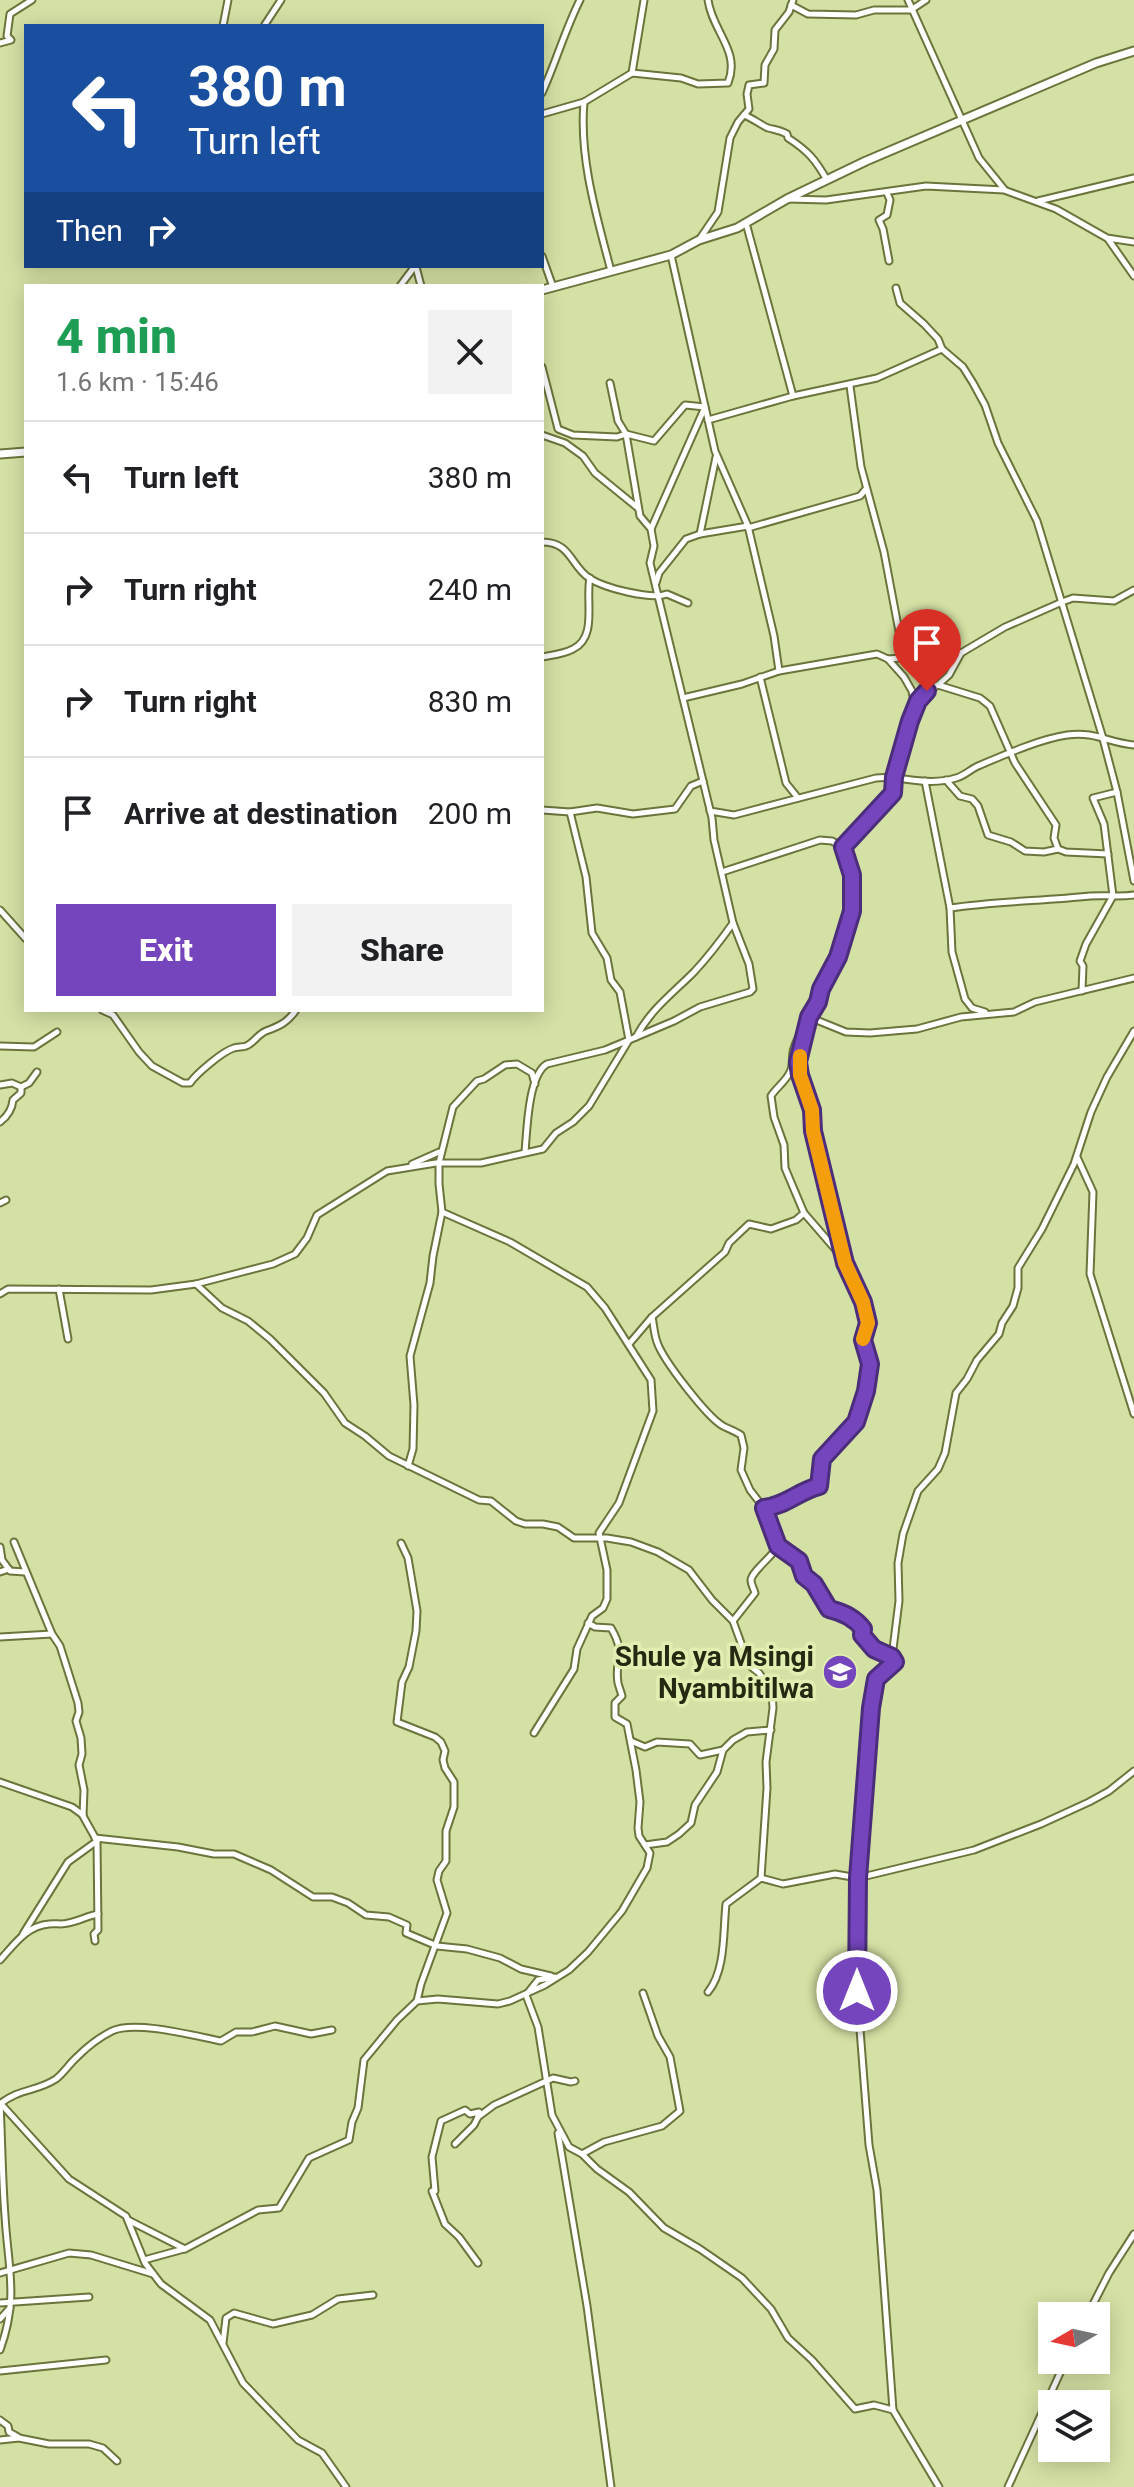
<!DOCTYPE html>
<meta charset="utf-8">
<style>
:root{--surface:#fff;--page:#f2f2f2;--text:#202124;--muted:#757577;--line:#e0e0e0;--accent:#7445bd}
body{margin:0;font-family:Roboto,sans-serif;background:var(--page);color:var(--text);height:100vh;display:flex;flex-direction:column;font-size:30px;white-space:nowrap}
*{box-sizing:border-box;margin:0}
p{font-size:26px;color:var(--muted)}
.icon{flex:none;width:44px;height:44px;fill:none;stroke:currentColor;stroke-width:2;stroke-linecap:round;stroke-linejoin:round}
.map{position:relative;flex:1;overflow:hidden}
.sheet{position:absolute;left:24px;top:284px;width:520px;height:728px;display:flex;flex-direction:column;background:var(--surface);border-radius:0px;box-shadow:0 4px 20px #0003}
.sheet>*{flex:none}
.banner{position:absolute;left:24px;top:24px;width:520px;height:244px;border-radius:0px;box-shadow:0 4px 20px #0003;background:#1a4fa0;color:#fff;overflow:hidden}
.needle{width:52px;rotate:261deg}
.controls{position:absolute;left:1038px;top:2302px;display:grid;gap:16px}
.controls a{display:grid;place-items:center;width:72px;height:72px;border-radius:0px;background:var(--surface);box-shadow:0 4px 20px #0003;font-size:40px}
.pin{position:absolute;display:grid;place-items:center;width:68px;height:68px;color:#fff;margin:-82px -34px;border-radius:50% 50% 50% 0;rotate:-45deg;box-shadow:0 0 8px #0007}
.pin .icon{rotate:45deg}
.me{position:absolute;width:88px;margin:-44px;rotate:0deg;stroke-linejoin:round;filter:drop-shadow(0 0 6px #0008)}
.turn{display:flex;align-items:center;gap:28px;height:168px;padding:0 32px;font-size:36px}
.turn .icon{width:104px;height:104px;stroke-width:2.5}
.turn b{display:block;font-size:56px;line-height:68px}
.then{display:flex;align-items:center;height:76px;padding:0 32px;background:#0003;gap:16px;font-size:30px}
.round{display:grid;place-items:center;flex:none;width:84px;height:84px;border-radius:0px;background:var(--page)}
.overview{display:flex;align-items:center;justify-content:space-between;height:136px;padding:0 32px}
h1{font-size:48px;font-weight:800;line-height:60px;color:#1e9e55}
.button{display:flex;gap:16px;margin-top:auto;padding:16px 32px}
.button a{flex:1;height:92px;border-radius:0px;background:var(--accent);color:#fff;font-size:32px;font-weight:800;line-height:92px;text-align:center}
.button a+a{background:var(--page);color:var(--text)}
ul{padding:0;list-style:none}
li{display:flex;align-items:center;gap:24px;height:112px;padding:0 32px;border-top:2px solid var(--line)}
li div{flex:1}
li b{display:block;font-size:30px}
li em{font-style:normal}
.map>svg:first-child{display:block}
.lines{fill:none;stroke-linecap:round;stroke-linejoin:round}
.minor-casing{stroke:#6a743b;stroke-width:9}
.tertiary-casing{stroke:#6a743b;stroke-width:11}
.minor{stroke:#fff;stroke-width:5}
.tertiary{stroke:#fff;stroke-width:7}
.route-casing{stroke:#4b2d7b;stroke-width:20}
.route{stroke:#7445bd;stroke-width:14}
.slow{stroke:#f59e0b;stroke-width:14}
.labels{text-anchor:middle;dominant-baseline:central;stroke-width:7;stroke-linejoin:round;paint-order:stroke}
.poi-label{font-size:28px;font-weight:bold;fill:#252911;stroke:#e1eeb1;text-anchor:end}
</style>
<div class="map">
<svg width="1134" height="2487" viewBox="0 0 1134 2487">
<rect width="100%" height="100%" fill="#d4e1a4"/>
<g class="lines">
<!-- minor casing -->
<g class="minor-casing">
<g id="minor">
<polyline points="908,0 979,158 1004,189"/>
<polyline points="791,5 808,14 856,15 874,10 911,10 926,0"/>
<polyline points="223,26 228,0"/>
<polyline points="264,26 281,0"/>
<polyline points="0,43 11,40 7,36 10,14 32,0"/>
<polyline points="632,73 644,0"/>
<path d="M542,93c14,-31 23,-63 38,-93"/>
<path d="M584,102c-5,57 13,115 27,169"/>
<path d="M542,114l42,-12 48,-29 49,5 17,6 30,-1c13,-32 -16,-52 -20,-83"/>
<path d="M744,115c8,3 17,10 24,13 8,2 12,2 19,6l1,4c20,13 27,21 39,42"/>
<polyline points="887,193 890,200 887,215 879,220 883,229 889,261"/>
<polyline points="788,199 826,200 926,186 1004,190 1056,209 1107,238 1134,242"/>
<polyline points="1038,201 1134,178"/>
<polyline points="746,223 793,396"/>
<polyline points="1108,239 1134,276"/>
<polyline points="699,240 718,212 730,138 738,122 749,109 747,94 749,85 764,83 765,65 774,49 775,30 789,12 793,0"/>
<polyline points="671,255 715,451 748,526 774,636 779,671 742,684 683,698"/>
<polyline points="542,256 553,287"/>
<polyline points="416,267 421,286"/>
<polyline points="400,286 415,266"/>
<polyline points="896,288 900,303 924,324 938,339 942,349 963,367 973,383 985,405 998,443 1037,521 1102,735 1117,792 1134,881"/>
<polyline points="542,367 558,429 573,435 617,437 626,434 654,441 685,405 705,407 651,529"/>
<path d="M610,383l8,38 8,13 14,82 11,13 3,17 -4,17 62,255 2,22 19,83c-12,17 -25,34 -39,49 -22,22 -43,37 -58,65"/>
<polyline points="850,386 861,467 884,552 904,658"/>
<polyline points="708,420 793,396 877,378 942,349"/>
<polyline points="542,435 565,443 583,456 595,473 638,508"/>
<polyline points="748,528 860,496 866,489"/>
<polyline points="700,534 716,457"/>
<path d="M542,542c29,0 28,23 47,36 15,10 62,22 78,16l21,9"/>
<polyline points="656,583 659,573 686,539 700,534 748,526"/>
<path d="M542,657c10,-2 22,-3 31,-8 25,-12 12,-49 17,-71"/>
<polyline points="888,659 961,653 1005,627 1062,602 1073,598 1114,601 1134,590"/>
<polyline points="760,677 786,783 798,798"/>
<polyline points="938,685 949,675 961,653"/>
<polyline points="915,707 927,691 938,685 980,698 990,706 1015,763 1056,825 1054,838 1058,849"/>
<polyline points="946,780 960,796 972,799 978,806 988,835 1011,842 1025,851 1044,852 1058,849 1066,852 1108,854"/>
<polyline points="925,781 950,908 952,952 965,999 972,1008 985,1012"/>
<polyline points="542,810 570,812 597,808 633,814 675,809 691,786 703,781"/>
<polyline points="710,811 734,815 876,778 894,777 915,708 912,691 904,677 888,659 877,654 779,671"/>
<path d="M722,872l98,-32 12,1 11,6 50,-54 1,-16c19,4 43,7 62,1 8,-2 15,-9 22,-12 26,-11 62,-27 89,-31 29,-4 41,8 67,10"/>
<path d="M950,908c47,-7 93,-7 140,-12 14,-1 29,1 44,-1"/>
<polyline points="0,910 26,939"/>
<polyline points="1082,991 1083,966 1080,961 1086,944 1113,896 1104,824 1093,798 1117,792"/>
<path d="M102,1010l11,5 26,37 13,14 31,17h7c6,-9 33,-32 44,-35 2,-1 10,-1 12,-2 8,-3 12,-12 20,-15 14,-5 22,-9 30,-21"/>
<polyline points="808,1020 809,1017 846,1032 870,1033 917,1029 961,1017 1014,1012 1035,1002 1134,978"/>
<polyline points="806,1030 798,1062 800,1075 812,1110 813,1131 843,1257"/>
<polyline points="0,1046 34,1047 57,1032"/>
<polyline points="0,1085 12,1083 21,1087 29,1083 37,1072"/>
<path d="M0,1122c8,-6 12,-12 13,-22l8,-7v-6"/>
<path d="M525,1152c2,-21 3,-77 22,-88l58,-14 24,-10 -9,-48 -9,-12 -4,-22 -15,-25 -6,-56 -16,-65"/>
<polyline points="1077,1157 1093,1192 1090,1274 1134,1414"/>
<polyline points="412,1164 439,1152"/>
<polyline points="0,1203 6,1200"/>
<polyline points="196,1284 222,1308 248,1321 270,1339 324,1393 345,1423 365,1436 389,1456 479,1500 491,1501 516,1521 525,1524 543,1524 558,1527 574,1538 607,1538 631,1542 658,1552 689,1570 712,1600 733,1621 749,1665 759,1673 772,1692 773,1708 766,1762 767,1788 761,1878"/>
<polyline points="59,1289 68,1339"/>
<polyline points="0,1294 8,1289 151,1290 196,1284 273,1264 295,1254 307,1238 317,1215 387,1171 436,1163 481,1163 543,1149 556,1133 573,1122 589,1106 629,1040 674,1021 700,1007 750,992 753,989 749,964 733,923"/>
<path d="M652,1317c2,9 2,17 5,25 6,18 50,75 66,84 6,3 12,5 18,9l3,13 -3,22 9,20 14,18 14,38 21,15 5,15 10,8 15,25c13,3 26,9 34,20l-1,6 12,14 18,8 3,5 -19,17 -5,29 -13,170 -1,113 12,154 8,45 16,220 46,77"/>
<polyline points="629,1344 652,1317 725,1252 729,1243 749,1224 771,1229 796,1220 804,1213"/>
<polyline points="408,1466 413,1449 414,1405 410,1356 430,1283 433,1256 442,1212"/>
<path d="M764,1508c21,-2 35,-17 55,-22l3,-27 34,-37 10,-31 4,-27 -7,-24 5,-17 -5,-21 -14,-33 -13,-19 -32,-37 -19,-45 -1,-23 -10,-28 -3,-21c5,-8 15,-15 19,-24 4,-7 1,-16 4,-24 5,-17 19,-32 25,-49 19,-48 50,-99 24,-152"/>
<polyline points="14,1542 52,1634 60,1646 78,1703 79,1712 76,1721 81,1738 82,1754 79,1765 84,1790 83,1816 97,1841 98,1930 94,1934 95,1941"/>
<polyline points="401,1543 408,1558 417,1611 416,1631 409,1667 402,1682 397,1722 435,1737 441,1742 445,1751 443,1760 445,1768 454,1782 454,1807 446,1831 446,1861 439,1871 437,1880 447,1913 421,1984 417,2001"/>
<polyline points="0,1547 2,1560 10,1571 25,1572"/>
<polyline points="0,1572 9,1569"/>
<path d="M733,1621l22,-28c-1,-4 -4,-8 -4,-13 1,-9 22,-24 27,-34"/>
<polyline points="0,1637 52,1634"/>
<polyline points="892,1657 899,1601 898,1563 903,1534 918,1491 938,1469 945,1453 956,1393 967,1379 977,1360 999,1334 1002,1323 1013,1306 1018,1288 1018,1268 1042,1229 1074,1164 1091,1112 1107,1077 1134,1031"/>
<polyline points="534,1733 574,1669 577,1649 592,1616 603,1608 607,1599 607,1570 599,1533 619,1503 653,1411 651,1380 605,1308 587,1287 510,1242 442,1212 439,1184 439,1163 453,1107 477,1081 484,1079 505,1065 517,1064 532,1073 535,1084"/>
<polyline points="631,1741 645,1747 657,1742 690,1744 700,1755 723,1750"/>
<polyline points="0,1782 72,1807 83,1815"/>
<polyline points="95,1838 178,1847 214,1854 234,1854 271,1870 313,1897 332,1897 348,1903 366,1915 389,1917 407,1925 406,1933 437,1946 467,1949 500,1958 521,1969 551,1976"/>
<polyline points="645,1845 667,1842 679,1834 691,1823 695,1805 717,1772 723,1750 733,1740 747,1732 771,1730"/>
<polyline points="23,1934 68,1862 97,1841"/>
<path d="M0,1960c14,-15 26,-34 49,-36 7,-1 13,1 19,-1 11,-2 19,-7 30,-9"/>
<polyline points="555,1977 538,1980 526,1995 538,2027 552,2115 569,2147 582,2154 597,2169 629,2192 664,2228 700,2249 742,2278 771,2309 788,2338 812,2360 855,2409 874,2405 893,2410"/>
<path d="M708,1992c18,-22 15,-61 18,-88l35,-26 22,6 52,-10 23,4 116,-28 67,-26 48,-22 20,-11 25,-20"/>
<polyline points="1,2104 69,2179 126,2216 145,2263 161,2284 210,2320 243,2383 298,2440 322,2453 346,2487"/>
<polyline points="558,2133 587,2306 611,2487"/>
<polyline points="455,2144 474,2125 478,2117"/>
<polyline points="582,2154 604,2142 662,2126 680,2111 670,2057 658,2036 643,1993"/>
<polyline points="432,2191 445,2224 459,2237 478,2263"/>
<polyline points="435,2191 432,2157 441,2121 465,2110 470,2114 479,2112 478,2117 494,2105 553,2078 571,2082 575,2081"/>
<path d="M128,2220l57,29 73,-39 21,-2 30,-50 40,-18 3,-18 6,-14 6,-48 33,-40 20,-19 21,-2 60,5 12,-3 35,-16 24,-15 19,-18 34,-41 25,-43 3,-15 -11,-17 -1,-8 2,-26 -4,-32 -9,-46 -12,-7v-14l7,-7c-1,-4 -3,-9 -4,-13 -4,-24 9,-28 -7,-55l-16,-1 -7,-4"/>
<polyline points="144,2260 184,2249"/>
<polyline points="0,2273 69,2253 91,2255 153,2274"/>
<polyline points="0,2303 89,2297"/>
<polyline points="1087,2316 1109,2273 1134,2234"/>
<polyline points="0,2319 10,2308"/>
<polyline points="223,2343 226,2318 234,2313 273,2324 312,2315 338,2299 373,2295"/>
<path d="M0,2350c19,-52 8,-82 5,-134 -3,-38 -3,-75 -5,-112 20,-16 36,-12 56,-25 8,-6 13,-15 21,-22 9,-9 23,-20 35,-26 23,-11 83,5 109,10l15,-9h16l23,-6 36,8 21,-4"/>
<polyline points="0,2371 106,2360"/>
<polyline points="0,2420 8,2426 9,2432 18,2437"/>
<polyline points="0,2440 19,2438 49,2444 89,2444 103,2448 117,2461"/>
<polyline points="1008,2487 1066,2360"/>
</g>
</g>
<!-- tertiary casing -->
<g class="tertiary-casing">
<g id="tertiary">
<polyline points="542,290 671,255 699,240 737,228 787,199 866,161 1096,63 1134,51"/>
<polyline points="0,454 26,452"/>
</g>
</g>
<!-- minor -->
<use href="#minor" class="minor"/>
<!-- tertiary -->
<use href="#tertiary" class="tertiary"/>
</g>
<g class="lines">
<!-- route casing -->
<g class="route-casing">
<path id="route" d="M857,1991l1,-113 13,-170 5,-29 19,-17 -3,-5 -18,-8 -12,-14 1,-6c-8,-11 -21,-17 -34,-20l-15,-25 -10,-8 -5,-15 -21,-15 -14,-38c21,-2 35,-17 55,-22l3,-27 34,-37 10,-31 4,-27 -7,-24 5,-17 -5,-21 -18,-39 -32,-132 -1,-21 -12,-35 -2,-13 11,-45 9,-15 3,-13 17,-32 14,-46v-36l-9,-28 50,-54 1,-16 16,-56 8,-20 9,-10"/>
</g>
<!-- route -->
<use href="#route" class="route"/>
<!-- slow -->
<polyline class="slow" points="800,1056 800,1075 812,1110 813,1131 845,1263 863,1302 868,1323 863,1339"/>
</g>
<!-- icons -->
<defs>
<g id="school-disc" transform="scale(1.8)"><circle r="9.5" fill="#7445bd" stroke="#e1eeb1"/><path d="M0-5L7-2L0 1L-7-2ZM-4 1L0 2.5L4 1V4Q0 6-4 4Z" fill="#fff"/></g>
</defs>
<g fill-rule="evenodd">
<use href="#school-disc" x="840" y="1672"/>
</g>
<g class="labels">
<!-- poi labels -->
<g class="poi-label">
<text x="814" y="1656">Shule ya Msingi<tspan x="814" dy="32">Nyambitilwa</tspan></text>
</g>
</g>
</svg>
<div class="controls">
<a><svg class="needle" viewBox="-14 -14 28 28"><path d="M0-13l5 13h-10z" fill="#e53935"/><path d="M0 13l5-13h-10z" fill="#757577"/></svg></a>
<a><svg class="icon" aria-label="layers" viewBox="0 0 24 24"><path d="M12 4l9 5-9 5-9-5zM3 14l9 5 9-5"/></svg></a>
</div>
<div class="pin" style="left:927px;top:691px;background:#d93025"><svg class="icon" aria-label="arrive" viewBox="0 0 24 24"><path d="M6 21V4h12l-3 4 3 4H6"/></svg></div>
<svg class="me" style="left:857px;top:1991px" viewBox="-20 -20 40 40"><circle r="17" fill="#7445bd" stroke="#fff" stroke-width="3"/><path d="M0-11L8 9 0 5-8 9z" fill="#fff"/></svg>
<div class="banner">
<div class="turn"><svg class="icon" aria-label="left" viewBox="0 0 24 24"><path d="M17 20v-9H6M10 6l-5 5 5 5"/></svg><div><b>380 m</b>Turn left</div></div>
<div class="then">Then<svg class="icon" aria-label="right" viewBox="0 0 24 24"><path d="M7 20v-9h11M14 6l5 5-5 5"/></svg></div>
</div>
<section class="sheet">
<div class="overview"><div><h1>4 min</h1><p>1.6 km · 15:46</p></div><a class="round"><svg class="icon" aria-label="close" viewBox="0 0 24 24"><path d="M6 6l12 12M18 6L6 18"/></svg></a></div>
<ul>
<li><svg class="icon" aria-label="left" viewBox="0 0 24 24"><path d="M17 20v-9H6M10 6l-5 5 5 5"/></svg><div><b>Turn left</b></div><em>380 m</em></li>
<li><svg class="icon" aria-label="right" viewBox="0 0 24 24"><path d="M7 20v-9h11M14 6l5 5-5 5"/></svg><div><b>Turn right</b></div><em>240 m</em></li>
<li><svg class="icon" aria-label="right" viewBox="0 0 24 24"><path d="M7 20v-9h11M14 6l5 5-5 5"/></svg><div><b>Turn right</b></div><em>830 m</em></li>
<li><svg class="icon" aria-label="arrive" viewBox="0 0 24 24"><path d="M6 21V4h12l-3 4 3 4H6"/></svg><div><b>Arrive at destination</b></div><em>200 m</em></li>
</ul>
<div class="button"><a>Exit</a><a>Share</a></div>
</section>
</div>
